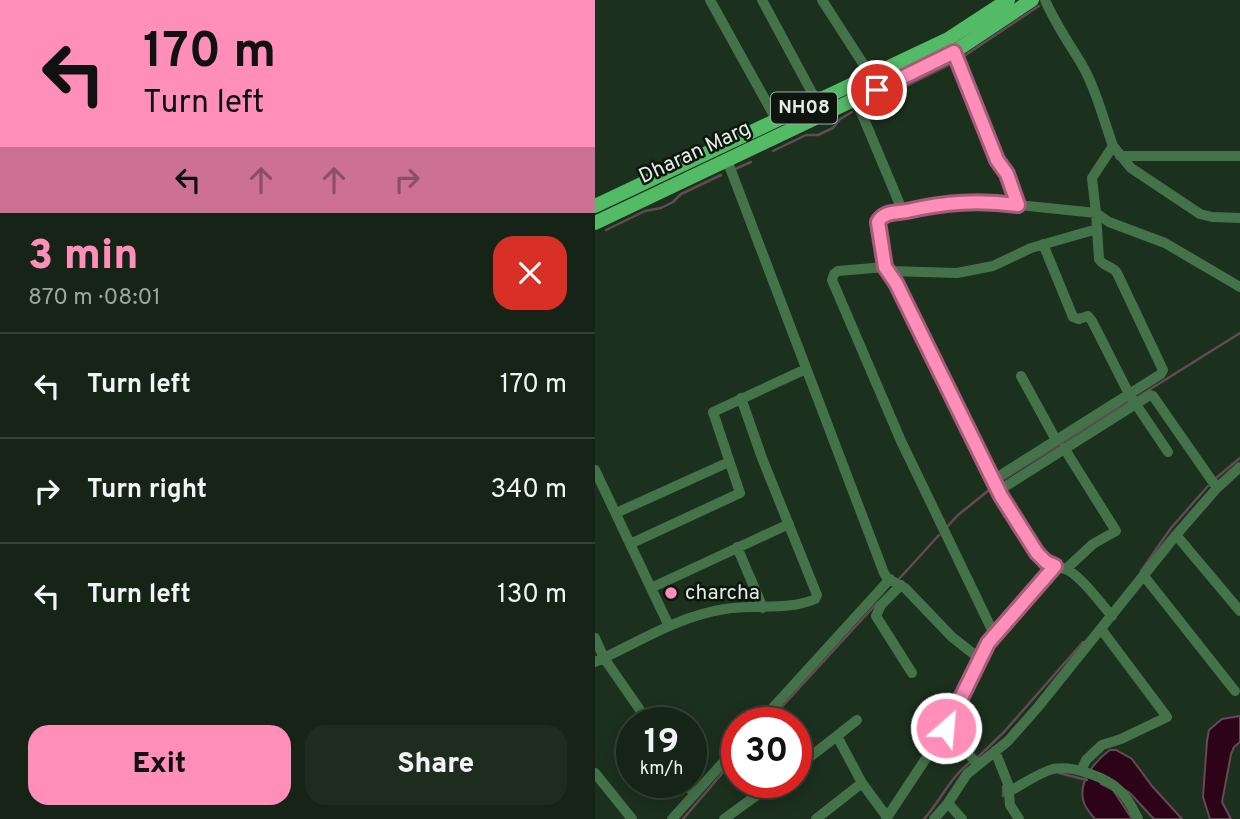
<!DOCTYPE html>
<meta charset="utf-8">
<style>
body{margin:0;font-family:Overpass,sans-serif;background:#1e2c1f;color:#f1f3f6;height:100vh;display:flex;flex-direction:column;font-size:26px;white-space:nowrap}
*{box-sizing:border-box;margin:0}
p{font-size:23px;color:#9da4a1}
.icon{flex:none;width:38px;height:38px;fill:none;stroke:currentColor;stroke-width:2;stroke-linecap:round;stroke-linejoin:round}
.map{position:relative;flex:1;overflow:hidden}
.drawer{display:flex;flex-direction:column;background:#152416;width:595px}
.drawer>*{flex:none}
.banner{background:#ff8eb9;color:#111;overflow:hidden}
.speed{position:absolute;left:21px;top:707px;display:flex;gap:14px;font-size:35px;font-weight:700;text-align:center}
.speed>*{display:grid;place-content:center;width:91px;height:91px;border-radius:50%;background:#152416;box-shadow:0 4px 18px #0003,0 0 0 2px #344135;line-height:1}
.speed small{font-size:18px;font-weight:400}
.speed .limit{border:10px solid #d22;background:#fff;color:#111}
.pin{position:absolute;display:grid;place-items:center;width:60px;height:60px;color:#fff;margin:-30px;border:4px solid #fff;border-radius:50%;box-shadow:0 2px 7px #0007}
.me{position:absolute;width:77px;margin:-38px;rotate:27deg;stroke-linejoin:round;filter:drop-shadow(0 0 5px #0008)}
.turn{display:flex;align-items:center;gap:24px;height:147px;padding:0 28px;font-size:32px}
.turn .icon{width:91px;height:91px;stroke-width:2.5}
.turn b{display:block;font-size:49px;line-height:60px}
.lanes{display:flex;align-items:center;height:66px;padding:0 28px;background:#0003;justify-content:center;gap:35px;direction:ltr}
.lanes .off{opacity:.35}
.round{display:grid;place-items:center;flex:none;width:74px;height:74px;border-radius:21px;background:#1e2c1f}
.summary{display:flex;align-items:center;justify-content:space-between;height:119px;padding:0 28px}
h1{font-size:42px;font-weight:800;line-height:52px;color:#ff8eb9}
.cta{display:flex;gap:14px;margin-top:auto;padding:14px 28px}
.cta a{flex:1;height:80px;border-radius:21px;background:#ff8eb9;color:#111;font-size:28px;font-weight:800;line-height:80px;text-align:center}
.cta a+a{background:#1e2c1f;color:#f1f3f6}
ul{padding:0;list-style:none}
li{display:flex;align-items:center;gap:21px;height:105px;padding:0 28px;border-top:2px solid #344135}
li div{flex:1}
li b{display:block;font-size:26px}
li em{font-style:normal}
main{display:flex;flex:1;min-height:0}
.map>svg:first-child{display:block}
.water{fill:#2d0317;stroke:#634a54;stroke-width:2}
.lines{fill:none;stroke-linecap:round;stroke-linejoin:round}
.stream{stroke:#634a54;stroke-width:2.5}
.minor{stroke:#44734a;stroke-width:10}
.major{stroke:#53ba65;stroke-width:14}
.route-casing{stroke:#a65c78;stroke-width:18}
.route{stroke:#ff8eb9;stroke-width:12}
.poi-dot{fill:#ff8eb9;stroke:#0d150e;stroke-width:2.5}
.labels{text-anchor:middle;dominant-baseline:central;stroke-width:5;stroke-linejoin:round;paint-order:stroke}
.shield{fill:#0d150e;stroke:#a2ada3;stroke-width:2}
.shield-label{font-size:19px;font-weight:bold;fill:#e2eee3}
.street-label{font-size:21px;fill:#e2eee3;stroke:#0d150e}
.poi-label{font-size:21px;fill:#e2eee3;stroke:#0d150e;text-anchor:start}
</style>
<main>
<section class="drawer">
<div class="banner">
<div class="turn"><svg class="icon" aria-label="left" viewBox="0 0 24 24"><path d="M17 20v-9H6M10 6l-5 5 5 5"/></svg><div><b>170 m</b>Turn left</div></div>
<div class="lanes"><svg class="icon" aria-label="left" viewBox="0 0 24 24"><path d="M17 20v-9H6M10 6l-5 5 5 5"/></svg><svg class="icon off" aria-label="ahead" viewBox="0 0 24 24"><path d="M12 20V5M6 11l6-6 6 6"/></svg><svg class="icon off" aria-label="ahead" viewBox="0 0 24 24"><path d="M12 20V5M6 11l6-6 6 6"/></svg><svg class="icon off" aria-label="right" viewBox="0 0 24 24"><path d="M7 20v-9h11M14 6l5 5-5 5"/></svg></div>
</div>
<div class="summary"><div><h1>3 min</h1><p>870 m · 08:01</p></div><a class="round" style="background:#d93025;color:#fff"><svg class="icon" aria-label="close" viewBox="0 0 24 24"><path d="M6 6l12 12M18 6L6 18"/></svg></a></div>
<ul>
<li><svg class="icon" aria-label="left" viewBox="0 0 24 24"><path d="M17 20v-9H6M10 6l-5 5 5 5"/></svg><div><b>Turn left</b></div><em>170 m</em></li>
<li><svg class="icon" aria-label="right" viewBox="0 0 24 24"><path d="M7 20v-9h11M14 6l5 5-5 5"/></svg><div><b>Turn right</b></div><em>340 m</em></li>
<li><svg class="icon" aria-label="left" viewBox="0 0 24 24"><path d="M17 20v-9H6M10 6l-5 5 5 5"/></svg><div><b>Turn left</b></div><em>130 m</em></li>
</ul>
<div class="cta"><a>Exit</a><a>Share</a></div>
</section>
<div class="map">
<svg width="645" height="819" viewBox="0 0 645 819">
<rect width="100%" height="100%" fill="#1c301e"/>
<path class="water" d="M645 716V742L639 747 636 754 627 802 636 819H615L608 797 612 741 614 730 627 719Z
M515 750H521L537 759 557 786 587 819H559L535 793 510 777 504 780 506 784 518 790 537 819H500C495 813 489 807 488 799 484 780 501 760 515 750Z"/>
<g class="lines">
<path class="stream" d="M366 58 444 6
M269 107 358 63
M178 151 211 135H223L238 128 245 119 257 112
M140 169 156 162
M11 230 50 211 66 208 78 202 86 194 126 175
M541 398 645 333
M621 478 645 458
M404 482 535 401
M351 528 363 515 399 486
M546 571 576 528 613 486
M304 579 344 535
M172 723 282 603
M383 757 409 732 488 642
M464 773 492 780
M408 796V786
M88 819 142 756
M329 819C345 801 355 778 374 763"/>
<path class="minor" d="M115 0 182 121
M167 0 222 102
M227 0 276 76
M450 0C460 23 473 42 486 63 501 89 508 118 518 146L497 178 501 213 514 222 570 243 645 287
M359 52 402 160 412 174 423 205
M261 100 308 212
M518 146 536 168 605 214 617 217 645 218
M525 156H645
M132 160 289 573 292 578 310 588 357 637 385 659
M448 244 478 317 484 319 493 316 497 321 534 394 573 452
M290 267 243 271 239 274 237 280 306 441 399 634
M294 271 362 273 398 266 436 248 502 229
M426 376 461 440
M469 448 521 531 498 544 471 569
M0 470 74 626
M398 480 566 374 568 370 522 273C517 265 508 267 504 259L501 213 404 203 365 201 291 214 283 222 290 267 301 283 392 465C401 488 432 549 451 562 459 567 469 567 476 572 492 583 504 602 517 616
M403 491 555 395 558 396 622 488
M21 513 134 462
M581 535 645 611
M35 544 145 493 118 412 211 369
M142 547 168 608
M549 576 640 691
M306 585 286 605 281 616 317 673
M56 588 194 524
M0 638 9 658 54 723
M0 662C42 643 83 616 130 609 158 604 193 611 220 599L222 595 167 458 146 398
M164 723 295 579
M243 738 267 783 292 817
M400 751 413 784 415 805 424 819
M383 765 351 728V719L367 696 393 643 460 566
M201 767C222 752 242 736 262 720
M486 771 491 760 507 745 526 739 572 717 506 629
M0 773 37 819
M91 782 99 795
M413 792C427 785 443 773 458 769 476 765 512 777 525 791 533 798 538 809 543 819
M353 803 367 819
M77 819 142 747
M129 819 180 782
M221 819 267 783
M291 819 351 728
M339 819 353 803 372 774 413 741 443 707 581 535 622 488 645 467"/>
<path class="major" d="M0 206 353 39 413 0
M0 223 359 52 437 0"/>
</g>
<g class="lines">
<defs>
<path id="route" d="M282 90 359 52 402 160 412 174 423 205C383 200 351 202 312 211 301 213 289 211 283 222L290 267 301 283 406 496 442 553 451 562 460 566 393 643 367 696 351 719V728"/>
</defs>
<use href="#route" class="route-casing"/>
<use href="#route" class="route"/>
</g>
<circle class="poi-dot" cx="76" cy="593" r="7"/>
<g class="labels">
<rect class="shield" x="176" y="92.5" width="66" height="31" rx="5"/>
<g class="shield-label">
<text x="209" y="108">NH08</text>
</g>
<g class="street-label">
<text transform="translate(100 153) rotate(-25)">Dharan Marg</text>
</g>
<g class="poi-label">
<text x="90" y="593">charcha</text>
</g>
</g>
</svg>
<div class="speed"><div>19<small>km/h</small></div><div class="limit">30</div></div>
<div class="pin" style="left:282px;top:90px;background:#d93025"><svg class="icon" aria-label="arrive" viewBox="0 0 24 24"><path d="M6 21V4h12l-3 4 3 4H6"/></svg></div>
<svg class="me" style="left:351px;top:728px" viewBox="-20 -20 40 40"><circle r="17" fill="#ff8eb9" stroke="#fff" stroke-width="3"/><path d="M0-11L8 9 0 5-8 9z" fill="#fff"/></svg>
</div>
</main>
